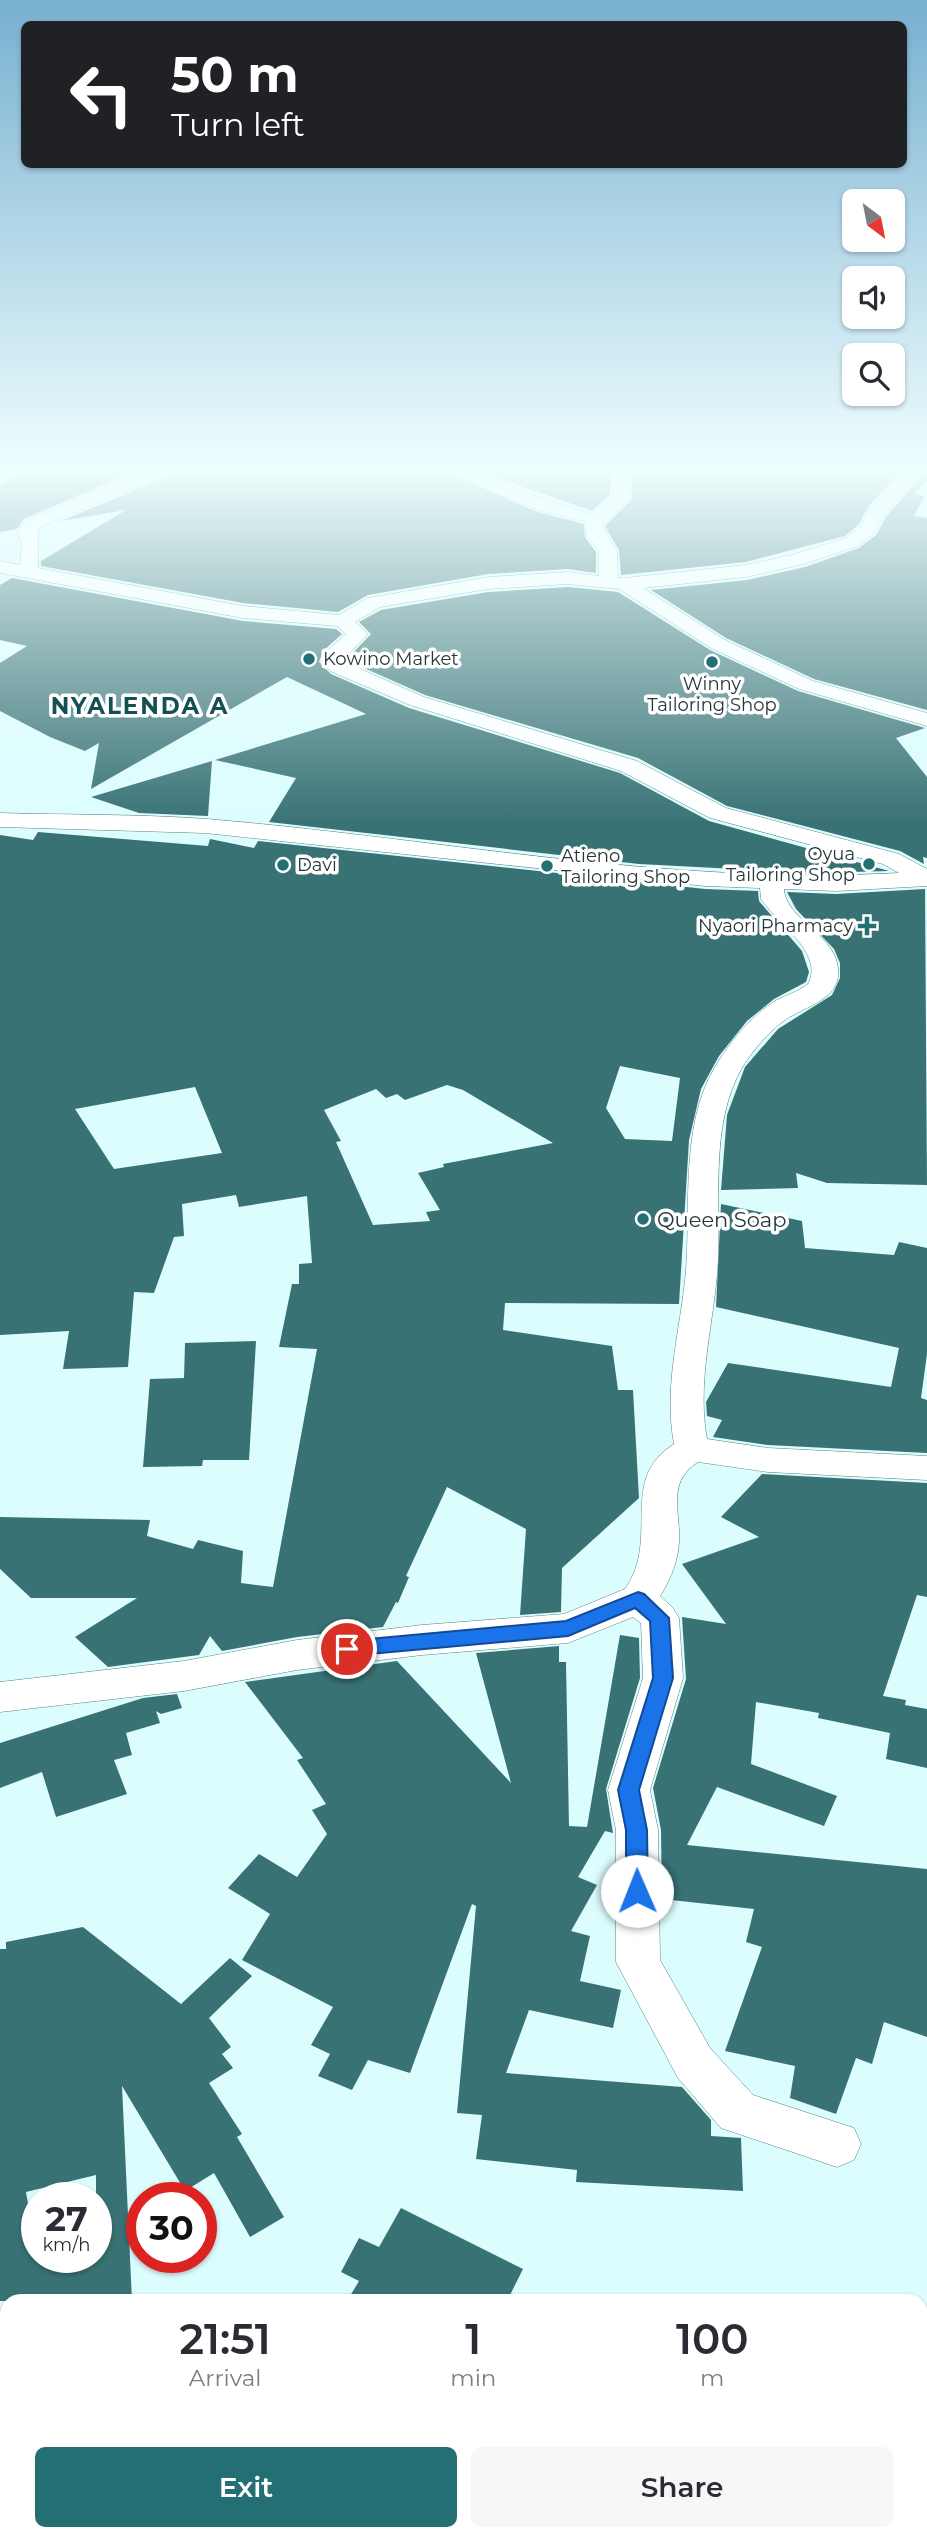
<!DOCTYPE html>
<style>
body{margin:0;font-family:Montserrat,sans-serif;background:#f7f7f7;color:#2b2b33;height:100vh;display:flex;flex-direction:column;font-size:26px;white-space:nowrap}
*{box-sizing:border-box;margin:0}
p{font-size:23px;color:#7c7c81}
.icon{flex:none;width:38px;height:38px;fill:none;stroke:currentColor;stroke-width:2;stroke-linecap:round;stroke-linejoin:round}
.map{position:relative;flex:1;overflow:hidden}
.panel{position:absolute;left:0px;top:2294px;width:928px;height:247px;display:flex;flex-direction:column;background:#fff;border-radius:21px 21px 0 0;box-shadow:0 2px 5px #0004}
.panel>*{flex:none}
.hud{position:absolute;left:21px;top:21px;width:886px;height:147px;border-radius:10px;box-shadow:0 2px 5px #0004;background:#202124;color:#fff;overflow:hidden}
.needle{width:46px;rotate:148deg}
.controls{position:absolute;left:842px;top:189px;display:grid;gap:14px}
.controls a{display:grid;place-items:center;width:63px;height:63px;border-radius:10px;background:#fff;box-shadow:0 2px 5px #0004;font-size:35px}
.speed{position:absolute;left:21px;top:2182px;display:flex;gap:14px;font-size:35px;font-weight:700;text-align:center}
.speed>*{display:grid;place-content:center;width:91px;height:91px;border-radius:50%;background:#fff;box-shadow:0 2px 5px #0004;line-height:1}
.speed small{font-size:18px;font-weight:400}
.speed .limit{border:10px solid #d22;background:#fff;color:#111}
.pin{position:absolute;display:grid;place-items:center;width:60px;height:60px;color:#fff;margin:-30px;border:4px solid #fff;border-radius:50%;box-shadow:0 2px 7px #0007}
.me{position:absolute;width:77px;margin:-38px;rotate:359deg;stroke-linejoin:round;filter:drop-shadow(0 0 5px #0008)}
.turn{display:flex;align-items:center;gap:24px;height:147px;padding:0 35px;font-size:32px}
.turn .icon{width:91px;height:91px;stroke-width:2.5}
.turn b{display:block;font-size:49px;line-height:60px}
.eta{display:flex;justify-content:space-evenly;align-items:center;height:119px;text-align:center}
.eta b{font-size:42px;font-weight:600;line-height:49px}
.primary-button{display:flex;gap:14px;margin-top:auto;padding:14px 35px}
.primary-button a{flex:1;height:80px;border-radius:10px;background:#246f73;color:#fff;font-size:28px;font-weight:600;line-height:80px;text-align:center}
.primary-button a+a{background:#f7f7f7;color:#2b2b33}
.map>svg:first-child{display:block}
.building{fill:#397275;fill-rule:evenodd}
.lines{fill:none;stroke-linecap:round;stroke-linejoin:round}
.minor-casing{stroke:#5b8183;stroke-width:1}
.minor{fill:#fff;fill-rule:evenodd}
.route{fill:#1a73e8;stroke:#114b97;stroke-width:2}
.poi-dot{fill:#246f73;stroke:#fff;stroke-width:2.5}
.labels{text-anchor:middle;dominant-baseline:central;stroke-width:7;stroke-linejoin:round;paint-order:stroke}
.far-poi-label{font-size:18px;fill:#273738;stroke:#fff;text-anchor:start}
.poi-label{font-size:21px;fill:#273738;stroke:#fff;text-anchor:start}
.far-district-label{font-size:23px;font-weight:bold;letter-spacing:2px;fill:#135053;stroke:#fff}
</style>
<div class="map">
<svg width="927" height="2540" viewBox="0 0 927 2540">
<rect width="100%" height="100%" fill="#dcfdfe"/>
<path class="building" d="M28 467 72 470 153 467 112 481 24 519 17 529 0 532V486Z
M191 467 198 471 218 467H433L538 512 584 524 585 537 596 552V573L568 569 488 574 368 595 338 612 243 603 41 566V561L126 510 61 521Z
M467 467H611L610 495 592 511Z
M633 467H904L868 507 859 524 845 536 746 562 621 575 619 550 605 526 632 499Z
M927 469V481L914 493 924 497 914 516 927 518V710L814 679 726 638 651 590 747 580 805 567 859 548 876 535 886 517Z
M12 578 243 621 336 629 342 634 323 651 319 662 331 674 409 708 620 773 709 821 889 871 812 873 639 864 269 822 296 778 215 760 366 714 287 677 91 789 99 743 85 751 50 737 0 711V663L27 646 0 640V585Z
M568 587 618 592 710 650 798 691 925 728 896 738 927 777V858L923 857 924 864 900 851 727 806 638 758 425 695 346 660 371 634 359 622 381 610 488 592Z
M212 761 208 816 139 813 91 797Z
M38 832 208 846 210 839 254 848 258 841 705 889 758 891 759 901 802 951 809 972 806 982 774 999 747 1021 719 1056 701 1089 689 1140 679 1304 505 1303 503 1330 612 1346 618 1390H633L639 1498 562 1568 561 1612 520 1615 526 1529 447 1487 406 1576 409 1577 398 1603 396 1602 383 1627 297 1637 222 1651 210 1636 199 1655 108 1667 75 1637 137 1598H31L0 1569V1517L150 1520 147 1536 193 1549 198 1540 243 1551 241 1583 273 1587 317 1349 279 1347 292 1284H299V1264L312 1263 307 1196 239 1207 236 1195 182 1204 184 1236 174 1237 154 1293 134 1292 128 1367 63 1369 69 1331 0 1335V835L33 840ZM620 1066 680 1078 672 1141 625 1139 606 1108ZM447 1085 463 1090 553 1143 443 1164 444 1167 418 1173 440 1210 426 1212 430 1221 373 1225 336 1142 341 1141 324 1110 376 1089 386 1098 397 1094 405 1100ZM195 1087 222 1153 114 1169 75 1109Z
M925 889 927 1185 827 1183 796 1173 798 1188 721 1190 727 1115 745 1067 778 1029 832 995 840 978V963L834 949 796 909 787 892 836 894Z
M721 1204 802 1221 805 1248 894 1255 899 1242 927 1248V1354L921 1398 927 1400V1453L768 1445 713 1437 722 1420 707 1416 706 1402 728 1363 891 1387 899 1348 716 1307Z
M256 1341 249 1460H203L202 1466 143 1467 150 1379 184 1378 185 1343Z
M762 1474 927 1483V1597L917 1595 883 1696 906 1700 905 1705 927 1709V1768L886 1759 890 1733 818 1718 819 1713 756 1702 751 1764 837 1796 824 1826 717 1787 687 1845 927 1869V2037L884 2022 872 2064 856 2058 836 2114 790 2098 795 2066 725 2051 762 1947 746 1942 754 1909 662 1899 661 1830 653 1788 686 1679 682 1617 726 1624 682 1564 759 1537 721 1517Z
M620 1635 639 1638 640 1678 606 1789 613 1833 605 1831 578 1877 597 1885 571 1931 590 1936 580 1981 621 1990 613 2028 529 2010 506 2073 682 2087 711 2120V2136L741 2138 743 2191 576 2182 577 2170 476 2159 482 2115 457 2113 476 1906 472 1904 410 2073 368 2060 352 2090 318 2076 330 2054 311 2045 333 2007 242 1960 270 1914 228 1888 259 1854 297 1877 327 1834 312 1810 326 1804 297 1760 303 1758 245 1682 397 1661 511 1783 476 1653 559 1646V1662H566L569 1826 587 1827Z
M177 1694 182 1708 161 1714 156 1711 160 1723 126 1733 132 1755 114 1760 127 1794 56 1817 42 1772 0 1788V1743L143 1698Z
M83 1927 181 2004 230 1958 252 1976 209 2018 231 2047 222 2054 233 2068 209 2083 242 2134 237 2137 284 2217 250 2237 214 2173 185 2191 122 2086 132 2301H0V1949H6V1942ZM96 2175V2258H37L26 2192Z
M401 2208 523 2269 507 2301H347L359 2281 341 2272 359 2238 379 2247Z"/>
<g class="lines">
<defs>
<path id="minor" d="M5 467H25L0 483V471Z
M163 467H189L125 491 38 528V568L243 606 339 615 368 598 488 577 568 572 599 576V551L587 535 586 522 539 510 435 467H459L551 502 593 514 613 496 614 467H630V497L602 526 617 551 618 578H624L746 565 792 555 846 538 861 526 870 509 908 467H925L884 515 874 533 858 546 804 564 746 577 643 588 725 640 813 681 927 713V726L799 689 711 648 619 589 568 584 488 589 380 607 355 622 368 634 342 661 424 697 637 761 726 808 899 854 927 869V886L836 891 784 889C786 922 843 936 838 977 834 1002 800 1008 782 1022 767 1034 754 1049 743 1066 707 1127 723 1207 717 1275 712 1330 697 1384 707 1439L768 1448 927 1456V1480L768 1472 698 1462C663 1484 684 1517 678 1551 676 1566 668 1584 660 1596L673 1608 679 1618 683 1678 650 1790 658 1830 660 1960 710 2048 753 2095 854 2128 861 2144 854 2160 837 2167 721 2128 678 2078 616 1962V1830L608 1790 643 1678 641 1623 633 1617 568 1643 422 1655 297 1670 184 1691 0 1712V1682L184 1661 297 1640 422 1625 564 1614 625 1589C661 1538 617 1480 674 1444 663 1384 681 1330 686 1270 691 1205 680 1126 715 1067 730 1042 750 1017 775 1001 786 995 798 992 808 984 825 953 776 922 761 899L760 888 705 886 205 833 0 827V813C69 815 138 814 207 819 437 838 668 886 899 873L883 864 710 818 621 771 410 705 332 672 321 663 325 653 346 634 337 626 243 618 0 573V561L20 565 22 545 18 532 25 521 113 483Z"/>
</defs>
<use href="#minor" class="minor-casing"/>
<use href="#minor" class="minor"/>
</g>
<linearGradient id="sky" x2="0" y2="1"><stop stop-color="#77b0d0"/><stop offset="0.57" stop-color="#effeff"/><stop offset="1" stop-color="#effeff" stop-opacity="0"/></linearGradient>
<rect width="927" height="823" fill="url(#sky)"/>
<path class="route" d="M638 1592 644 1594 669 1618 673 1678 639 1790 647 1830 648 1891 644 1898 637 1900 629 1898 626 1891V1830L618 1790 653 1678 650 1621 635 1608 568 1636 347 1656 340 1654 337 1649 340 1643 347 1641 566 1621Z"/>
<g class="poi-dot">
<circle cx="309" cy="659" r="7"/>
<circle cx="712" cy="662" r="7"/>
<circle cx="869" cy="864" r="7"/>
<circle cx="283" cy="865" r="7"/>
<circle cx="547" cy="866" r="7"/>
<path d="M863.5 915.5h7v7h7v7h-7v7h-7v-7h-7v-7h7z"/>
<circle cx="643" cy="1219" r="7"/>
</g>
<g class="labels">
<g class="far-poi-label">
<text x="323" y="659">Kowino Market</text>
<text x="712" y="684" text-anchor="middle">Winny<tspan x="712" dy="21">Tailoring Shop</tspan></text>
<text x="855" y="854" text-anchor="end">Oyua<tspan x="855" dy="21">Tailoring Shop</tspan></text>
<text x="561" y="856">Atieno<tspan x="561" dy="21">Tailoring Shop</tspan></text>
<text x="297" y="865">Davi</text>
<text x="853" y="926" text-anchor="end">Nyaori Pharmacy</text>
</g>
<g class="poi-label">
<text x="657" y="1219">Queen Soap</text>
</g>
<g class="far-district-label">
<text x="140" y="706">NYALENDA A</text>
</g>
</g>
</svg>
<div class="controls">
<a><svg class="needle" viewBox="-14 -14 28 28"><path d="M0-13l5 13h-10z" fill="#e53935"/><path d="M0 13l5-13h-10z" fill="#7c7c81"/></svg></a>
<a><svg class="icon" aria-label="sound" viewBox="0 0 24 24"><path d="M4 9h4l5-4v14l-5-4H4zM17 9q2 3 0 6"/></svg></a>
<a><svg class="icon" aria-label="search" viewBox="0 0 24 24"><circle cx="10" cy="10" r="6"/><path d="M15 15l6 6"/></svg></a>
</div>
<div class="speed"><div>27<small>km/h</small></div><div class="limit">30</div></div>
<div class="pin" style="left:347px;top:1649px;background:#d93025"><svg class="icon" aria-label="arrive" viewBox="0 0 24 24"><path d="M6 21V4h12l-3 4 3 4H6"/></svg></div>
<svg class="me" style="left:637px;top:1891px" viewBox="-20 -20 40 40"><circle r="19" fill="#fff"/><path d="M0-13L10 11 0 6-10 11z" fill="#1a73e8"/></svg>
<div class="hud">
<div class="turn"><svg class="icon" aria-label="left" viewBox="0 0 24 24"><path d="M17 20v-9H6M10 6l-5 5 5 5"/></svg><div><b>50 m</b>Turn left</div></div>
</div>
<section class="panel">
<div class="eta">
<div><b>21:51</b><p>Arrival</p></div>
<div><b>1</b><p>min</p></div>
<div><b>100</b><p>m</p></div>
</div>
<div class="primary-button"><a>Exit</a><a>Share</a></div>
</section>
</div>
